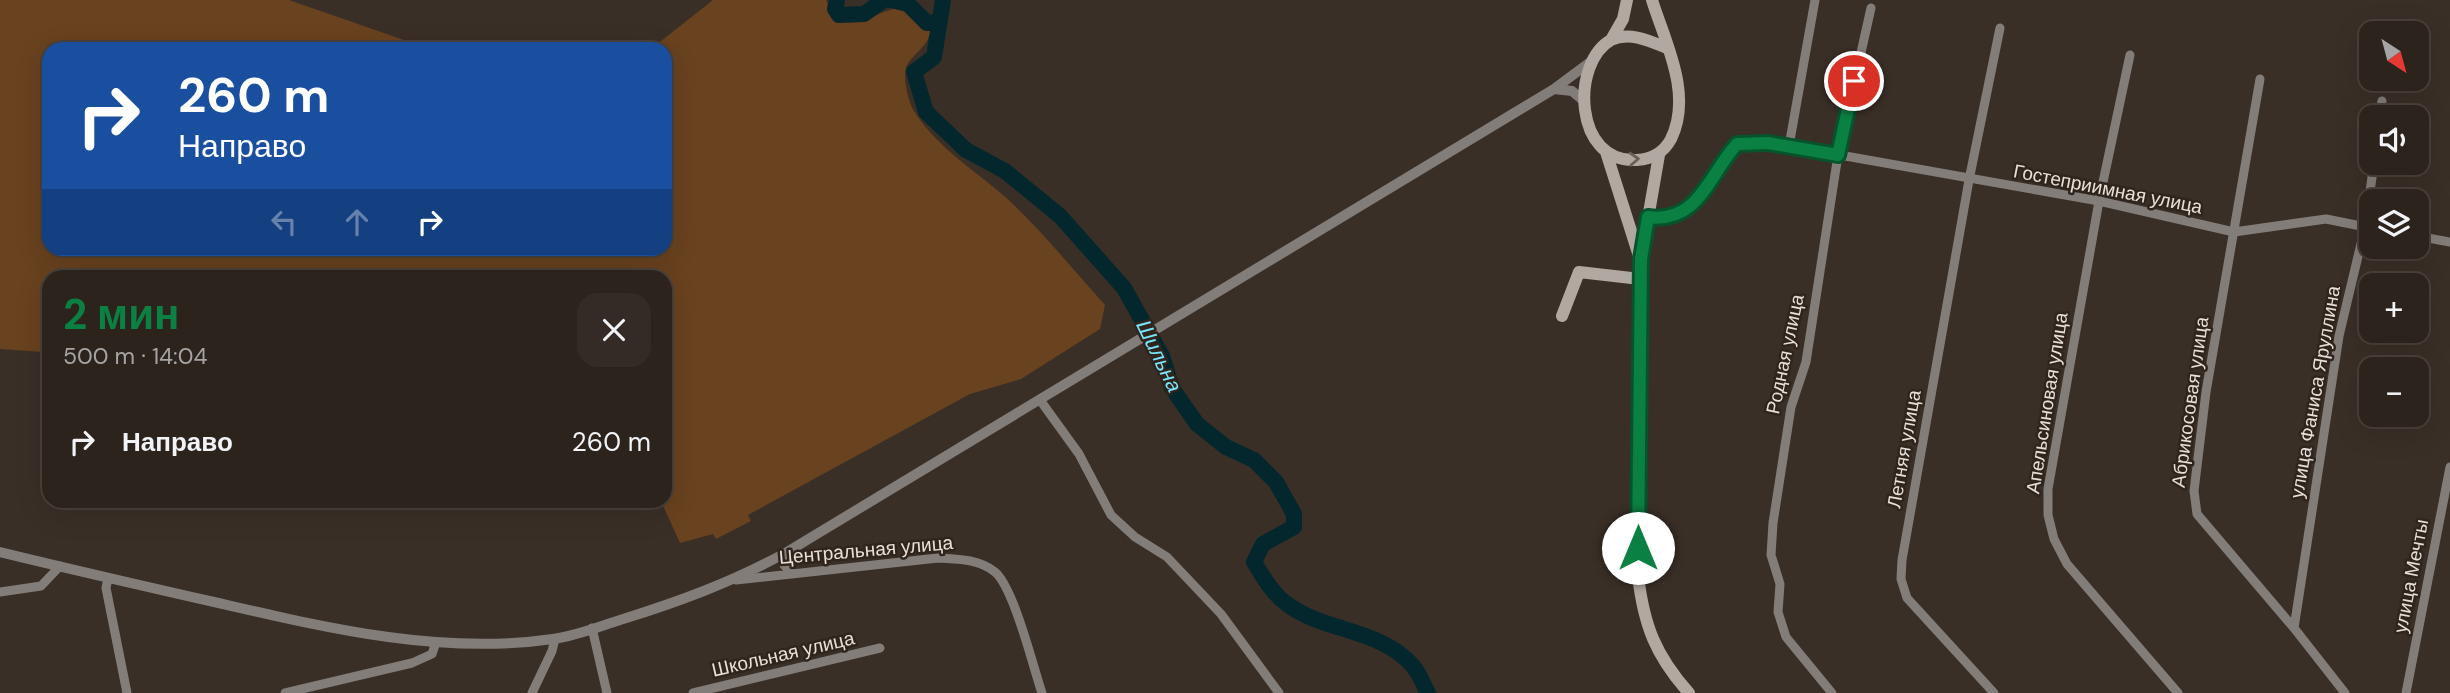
<!DOCTYPE html>
<html lang="ru">
<meta charset="utf-8">
<style>
body{margin:0;font-family:"DM Sans",sans-serif;background:#342b26;color:#f1f3f6;height:100vh;display:flex;flex-direction:column;font-size:26px;white-space:nowrap}
*{box-sizing:border-box;margin:0}
p{font-size:23px;color:#a6a4a4}
.icon{flex:none;width:38px;height:38px;fill:none;stroke:currentColor;stroke-width:2;stroke-linecap:round;stroke-linejoin:round}
.map{position:relative;flex:1;overflow:hidden}
.panel{position:absolute;left:42px;top:270px;width:630px;height:238px;display:flex;flex-direction:column;background:#2c231d;border-radius:21px;box-shadow:0 7px 28px #0002,0 0 0 2px #48403b}
.panel>*{flex:none}
.top-card{position:absolute;left:42px;top:42px;width:630px;height:214px;border-radius:21px;box-shadow:0 7px 28px #0002,0 0 0 2px #48403b;background:#1a4fa0;color:#fff;overflow:hidden}
.needle{width:46px;rotate:144deg}
.fabs{position:absolute;left:2359px;top:21px;display:grid;gap:14px}
.fabs a{display:grid;place-items:center;width:70px;height:70px;border-radius:14px;background:#2c231d;box-shadow:0 7px 28px #0002,0 0 0 2px #48403b;font-size:35px}
.pin{position:absolute;display:grid;place-items:center;width:60px;height:60px;color:#fff;margin:-30px;border:4px solid #fff;border-radius:50%;box-shadow:0 2px 7px #0007}
.me{position:absolute;width:77px;margin:-38px;rotate:0deg;stroke-linejoin:round;filter:drop-shadow(0 0 5px #0008)}
.turn{display:flex;align-items:center;gap:24px;height:147px;padding:0 21px;font-size:32px}
.turn .icon{width:91px;height:91px;stroke-width:2.5}
.turn b{display:block;font-size:49px;line-height:60px}
.lanes{display:flex;align-items:center;height:66px;padding:0 21px;background:#0003;justify-content:center;gap:35px;direction:ltr}
.lanes .off{opacity:.35}
.round{display:grid;place-items:center;flex:none;width:74px;height:74px;border-radius:21px;background:#342b26}
.overview{display:flex;align-items:center;justify-content:space-between;height:119px;padding:0 21px}
h1{font-size:42px;font-weight:700;line-height:52px;color:#0b8043}
ul{padding:0;list-style:none}
li{display:flex;align-items:center;gap:21px;height:105px;padding:0 21px}
li div{flex:1}
li b{display:block;font-size:26px}
li em{font-style:normal}
.map>svg:first-child{display:block}
.green{fill:#69421f}
.lines{fill:none;stroke-linecap:round;stroke-linejoin:round}
.river{stroke:#04272e;stroke-width:16}
.minor{stroke:#837d79;stroke-width:9}
.tertiary{stroke:#837d79;stroke-width:10}
.secondary{stroke:#b1a8a1;stroke-width:12}
.oneway{stroke:#6a6058}
.route-casing{stroke:#07532c;stroke-width:18}
.route{stroke:#0b8043;stroke-width:12}
.labels{text-anchor:middle;dominant-baseline:central;stroke-width:5;stroke-linejoin:round;paint-order:stroke}
.street-label{font-size:19px;fill:#e7e0da;stroke:#30251d}
.water-label{font-size:21px;font-style:italic;fill:#7ae6fe;stroke:#30251d}
</style>
<div class="map">
<svg width="2450" height="693" viewBox="0 0 2450 693">
<rect width="100%" height="100%" fill="#3a2f27"/>
<path class="green" d="M0 0H289L424 47 441 49H49V248H665V49H651L713 0H826L836 18C844 18 855 20 863 19 881 15 901 0 921 12 945 36 916 50 907 65 902 76 908 101 914 111 939 151 982 174 1015 206 1047 237 1075 272 1105 305L1100 329 1021 379 970 394 748 515 751 521 716 539 713 534 680 543 661 501 665 500V276H49V356L43 352 0 349Z"/>
<g class="lines">
<path class="river" d="M837 0 835 9 839 15 864 14 884 0
M891 0 908 4 927 23 938 22
M943 0 934 57 914 72 926 112 966 150 1005 171 1060 216 1124 288 1162 356 1172 388 1197 424 1226 447 1254 460 1276 482 1294 514V527L1263 544 1254 562C1263 577 1273 594 1287 604 1324 632 1381 629 1412 665 1419 672 1423 684 1428 693"/>
<path class="minor" d="M2130 55 2099 201 2048 489V515L2054 539 2067 564 2178 693
M2260 79 2206 392 2194 491 2197 514 2294 628 2345 693
M2379 117 2382 101
M1789 146 1815 0
M1648 217C1715 225 1706 155 1740 144 1754 138 1774 144 1789 146L2099 201 2234 232 2326 219 2371 228
M2417 236 2450 242
M1040 400 1079 454 1111 515 1135 537 1167 557 1221 614 1279 693
M787 552 784 565 793 574
M108 578 106 588 127 693
M736 580 938 558C957 559 979 559 995 572 1014 588 1033 667 1042 693
M0 592 41 586 60 566
M592 628 607 693
M2294 628 2339 336 2365 227 2374 163
M285 693 412 663 432 654 436 642
M532 693 552 651 555 639
M693 693 880 648
M1832 693 1786 637 1778 612 1780 584 1771 555 1773 523 1791 407 1806 362 1838 155 1871 8
M1994 693 1907 598 1901 579 1902 560 1969 180 2000 28
M2406 693 2450 467"/>
<path class="tertiary" d="M1554 89 1572 91 1585 102
M0 552C74 570 148 587 223 604 331 629 442 655 553 639 576 636 598 627 620 620 678 602 733 582 787 552L1554 89 1593 60"/>
<path class="secondary" d="M1652 0C1665 42 1693 94 1671 139 1664 152 1653 159 1637 160 1573 164 1571 62 1611 40 1629 31 1650 41 1667 48
M1611 40 1623 19 1627 0
M1606 152 1639 256
M1659 155 1641 259 1638 576C1644 625 1655 655 1689 693
M1562 316 1579 272 1640 279"/>
</g>
<defs><path id="oneway-chevron" d="M-2-3.5L2.5 0L-2 3.5" fill="none" stroke-width="1.6" stroke-linecap="round" stroke-linejoin="round" transform="scale(1.75)"/></defs>
<use class="oneway" href="#oneway-chevron" transform="translate(1634 159) rotate(-3)"/>
<g class="lines">
<defs>
<path id="route" d="M1638 548 1641 259 1648 217C1699 224 1709 174 1737 144L1768 143 1838 155 1854 81"/>
</defs>
<use href="#route" class="route-casing"/>
<use href="#route" class="route"/>
</g>
<g class="labels">
<g class="street-label">
<text transform="translate(2108 189) rotate(11)">Гостеприимная улица</text>
<text transform="translate(1785 354) rotate(-78)">Родная улица</text>
<text transform="translate(2315 392) rotate(-80)">улица Фаниса Яруллина</text>
<text transform="translate(2190 402) rotate(-82)">Абрикосовая улица</text>
<text transform="translate(2047 403) rotate(-81)">Апельсиновая улица</text>
<text transform="translate(1904 449) rotate(-80)">Летняя улица</text>
<text transform="translate(866 550) rotate(-5)">Центральная улица</text>
<text transform="translate(2411 576) rotate(-79)">улица Мечты</text>
<text transform="translate(783 654) rotate(-13)">Школьная улица</text>
</g>
<g class="water-label">
<text transform="translate(1159 356) rotate(64)">Шильна</text>
</g>
</g>
</svg>
<div class="fabs">
<a><svg class="needle" viewBox="-14 -14 28 28"><path d="M0-13l5 13h-10z" fill="#e53935"/><path d="M0 13l5-13h-10z" fill="#a6a4a4"/></svg></a>
<a><svg class="icon" aria-label="sound" viewBox="0 0 24 24"><path d="M4 9h4l5-4v14l-5-4H4zM17 9q2 3 0 6"/></svg></a>
<a><svg class="icon" aria-label="layers" viewBox="0 0 24 24"><path d="M12 4l9 5-9 5-9-5zM3 14l9 5 9-5"/></svg></a>
<a>+</a>
<a>−</a>
</div>
<div class="pin" style="left:1854px;top:81px;background:#d93025"><svg class="icon" aria-label="arrive" viewBox="0 0 24 24"><path d="M6 21V4h12l-3 4 3 4H6"/></svg></div>
<svg class="me" style="left:1638px;top:548px" viewBox="-20 -20 40 40"><circle r="19" fill="#fff"/><path d="M0-13L10 11 0 6-10 11z" fill="#0b8043"/></svg>
<div class="top-card">
<div class="turn"><svg class="icon" aria-label="right" viewBox="0 0 24 24"><path d="M7 20v-9h11M14 6l5 5-5 5"/></svg><div><b>260 m</b>Направо</div></div>
<div class="lanes"><svg class="icon off" aria-label="left" viewBox="0 0 24 24"><path d="M17 20v-9H6M10 6l-5 5 5 5"/></svg><svg class="icon off" aria-label="ahead" viewBox="0 0 24 24"><path d="M12 20V5M6 11l6-6 6 6"/></svg><svg class="icon" aria-label="right" viewBox="0 0 24 24"><path d="M7 20v-9h11M14 6l5 5-5 5"/></svg></div>
</div>
<section class="panel">
<div class="overview"><div><h1>2 мин</h1><p>500 m · 14:04</p></div><a class="round"><svg class="icon" aria-label="close" viewBox="0 0 24 24"><path d="M6 6l12 12M18 6L6 18"/></svg></a></div>
<ul>
<li><svg class="icon" aria-label="right" viewBox="0 0 24 24"><path d="M7 20v-9h11M14 6l5 5-5 5"/></svg><div><b>Направо</b></div><em>260 m</em></li>
</ul>
</section>
</div>
